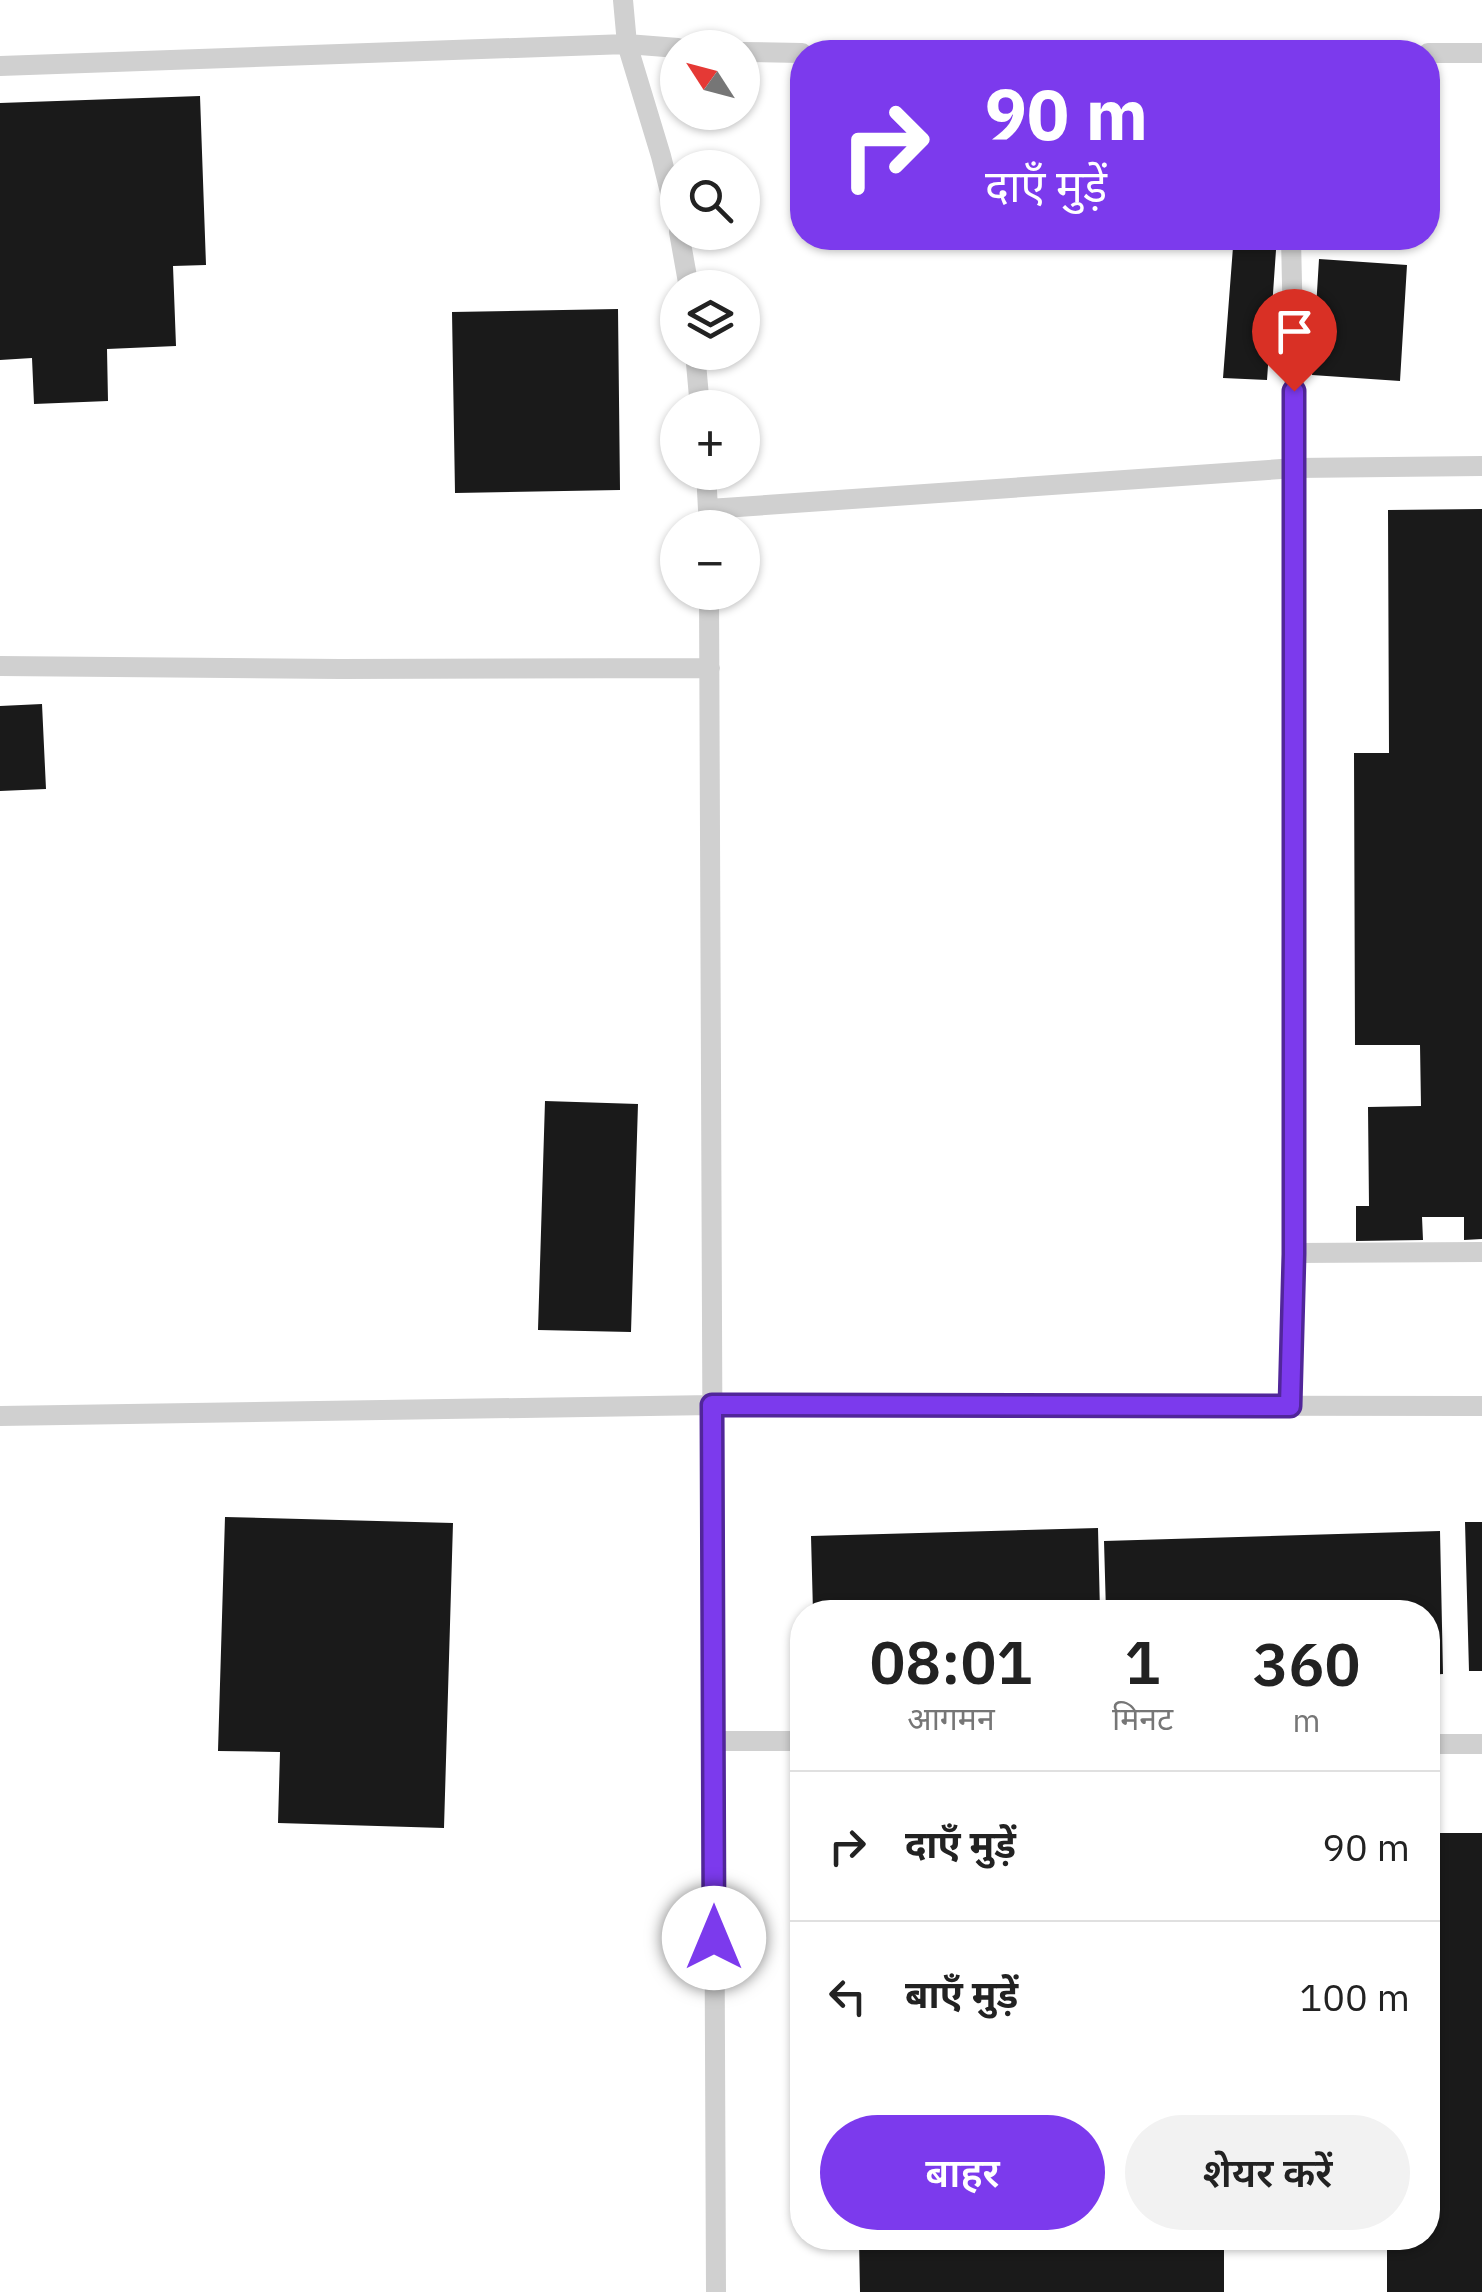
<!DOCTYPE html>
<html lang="hi">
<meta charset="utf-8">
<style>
body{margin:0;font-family:"IBM Plex Sans","Noto Sans Devanagari",sans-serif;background:#f2f2f2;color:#222;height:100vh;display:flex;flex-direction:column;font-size:38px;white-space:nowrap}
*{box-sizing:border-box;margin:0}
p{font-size:32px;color:#767676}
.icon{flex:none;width:55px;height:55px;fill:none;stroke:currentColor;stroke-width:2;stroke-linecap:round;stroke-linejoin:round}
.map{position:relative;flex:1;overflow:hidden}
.details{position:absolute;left:790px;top:1600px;width:650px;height:650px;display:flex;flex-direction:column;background:#fff;border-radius:40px;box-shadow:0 2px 8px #0004}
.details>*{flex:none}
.top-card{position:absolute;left:790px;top:40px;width:650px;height:210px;border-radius:40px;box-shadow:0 2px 8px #0004;background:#7c3aed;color:#fff;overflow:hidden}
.needle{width:65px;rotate:306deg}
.tools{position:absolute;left:660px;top:30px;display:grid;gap:20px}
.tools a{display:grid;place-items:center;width:100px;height:100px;border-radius:50%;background:#fff;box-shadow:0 2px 8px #0004;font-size:50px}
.pin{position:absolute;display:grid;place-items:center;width:85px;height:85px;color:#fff;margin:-102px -42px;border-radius:50% 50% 50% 0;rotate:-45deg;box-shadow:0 0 10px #0007}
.pin .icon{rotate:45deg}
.me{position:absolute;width:110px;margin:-55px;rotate:0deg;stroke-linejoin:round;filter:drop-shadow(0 0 8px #0008)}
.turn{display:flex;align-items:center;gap:35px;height:210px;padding:0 30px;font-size:45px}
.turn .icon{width:130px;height:130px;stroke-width:2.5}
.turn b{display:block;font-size:70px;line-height:85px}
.eta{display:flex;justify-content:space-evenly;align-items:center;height:170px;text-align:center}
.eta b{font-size:60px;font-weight:600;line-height:70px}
.button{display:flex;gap:20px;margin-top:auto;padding:20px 30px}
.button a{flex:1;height:115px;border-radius:60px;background:#7c3aed;color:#fff;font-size:40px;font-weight:600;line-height:115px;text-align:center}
.button a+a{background:#f2f2f2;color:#222}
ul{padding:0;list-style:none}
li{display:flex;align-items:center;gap:30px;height:150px;padding:0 30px;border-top:2px solid #e0e0e0}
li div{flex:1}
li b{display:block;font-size:38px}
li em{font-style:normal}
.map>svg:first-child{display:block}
.building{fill:#1a1a1a}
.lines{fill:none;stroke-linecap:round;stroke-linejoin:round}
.service{stroke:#d0d0d0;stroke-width:20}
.route-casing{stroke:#51269a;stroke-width:25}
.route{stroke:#7c3aed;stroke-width:18}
</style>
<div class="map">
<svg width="1482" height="2292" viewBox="0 0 1482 2292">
<rect width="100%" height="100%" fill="#fff"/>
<path class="building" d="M200 96 206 265 173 266 176 346 107 349 108 401 34 404 32 358 0 360V103Z
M1233 247 1276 250 1267 380 1223 378Z
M1319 259 1407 265 1400 381 1312 375Z
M618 309 620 490 455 493 452 312Z
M1482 509V1239L1464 1240V1217H1422L1423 1240 1356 1241V1206H1369L1368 1107 1421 1106 1420 1045H1355L1354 753H1389L1388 510Z
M42 704 46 789 0 791V706Z
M545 1101 638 1104 631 1332 538 1330Z
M225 1517 453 1523 444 1828 278 1823 280 1752 218 1751Z
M1465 1522H1482V1671H1469Z
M1098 1528 1100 1612H813L811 1536Z
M1440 1531 1443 1674 1428 1675V1612H1106L1104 1541Z
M1428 1833H1482V2292H1387V2238H1428Z
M859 2238H1224V2292H860Z"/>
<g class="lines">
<path class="service" d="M623 0 627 44 661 156 678 224
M742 52 802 53
M1428 53H1482
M0 66 627 44 678 48
M679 232 689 288
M1291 238 1296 468 1294 1253 1291 1406
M695 352 700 408
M706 472 709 528
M709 509 1296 468 1482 466
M709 592 716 2292
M0 666 340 669 710 668
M1294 1253 1482 1252
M0 1416 712 1405 1482 1406
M713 1741H802
M1428 1744H1482"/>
</g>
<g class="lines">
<defs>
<path id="route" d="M714 1938 712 1405 1290 1406 1294 1254V391"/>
</defs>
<use href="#route" class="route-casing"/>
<use href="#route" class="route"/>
</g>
</svg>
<div class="tools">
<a><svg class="needle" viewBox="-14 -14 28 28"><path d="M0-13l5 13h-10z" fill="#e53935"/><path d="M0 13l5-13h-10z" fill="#767676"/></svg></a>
<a><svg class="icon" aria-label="search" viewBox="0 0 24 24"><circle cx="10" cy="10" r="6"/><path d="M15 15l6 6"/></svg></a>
<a><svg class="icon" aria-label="layers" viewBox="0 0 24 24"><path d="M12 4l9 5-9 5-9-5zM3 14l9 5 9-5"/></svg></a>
<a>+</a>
<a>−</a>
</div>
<div class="pin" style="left:1294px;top:391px;background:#d93025"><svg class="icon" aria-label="arrive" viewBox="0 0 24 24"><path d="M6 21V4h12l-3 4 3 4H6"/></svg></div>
<svg class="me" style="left:714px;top:1938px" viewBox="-20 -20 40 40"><circle r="19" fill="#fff"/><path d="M0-13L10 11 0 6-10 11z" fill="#7c3aed"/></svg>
<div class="top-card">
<div class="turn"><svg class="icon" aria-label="right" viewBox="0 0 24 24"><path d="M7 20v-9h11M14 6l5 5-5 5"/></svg><div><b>90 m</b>दाएँ मुड़ें</div></div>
</div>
<section class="details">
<div class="eta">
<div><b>08:01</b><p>आगमन</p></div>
<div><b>1</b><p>मिनट</p></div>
<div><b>360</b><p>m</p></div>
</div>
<ul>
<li><svg class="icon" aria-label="right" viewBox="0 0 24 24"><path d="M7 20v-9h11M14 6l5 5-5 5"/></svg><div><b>दाएँ मुड़ें</b></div><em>90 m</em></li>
<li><svg class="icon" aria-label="left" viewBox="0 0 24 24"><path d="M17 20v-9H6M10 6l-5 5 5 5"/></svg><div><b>बाएँ मुड़ें</b></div><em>100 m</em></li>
</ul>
<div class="button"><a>बाहर</a><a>शेयर करें</a></div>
</section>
</div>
